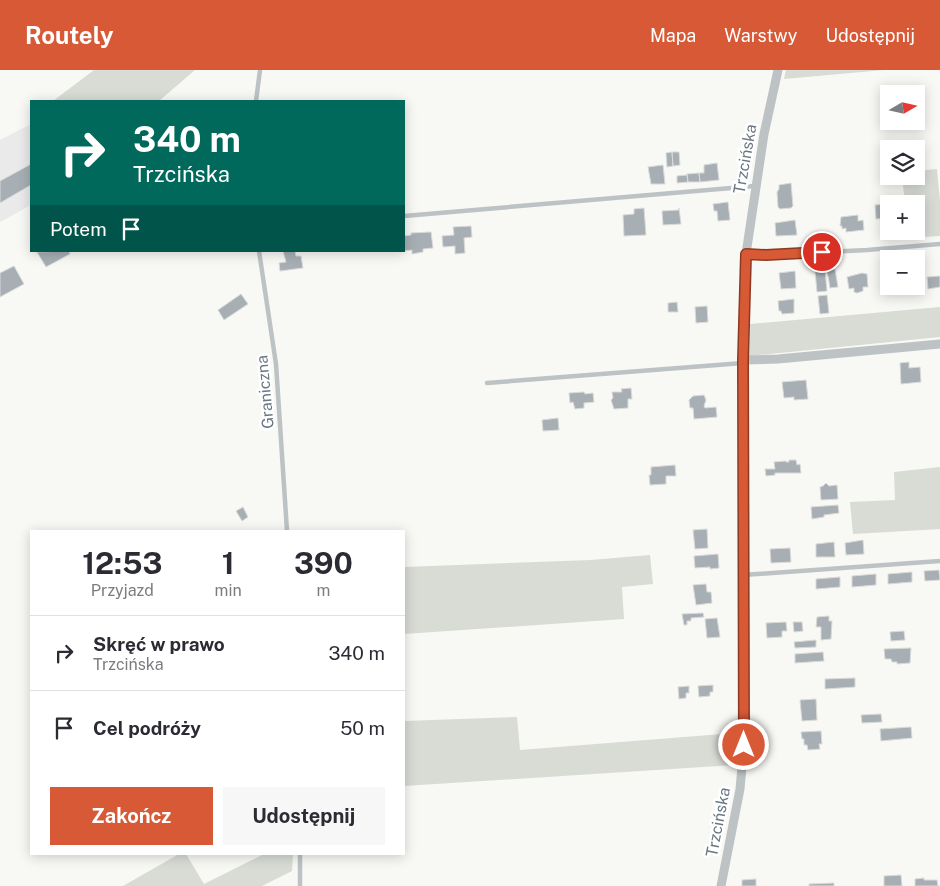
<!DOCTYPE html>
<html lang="pl">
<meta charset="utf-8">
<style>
body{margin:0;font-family:"Public Sans",sans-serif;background:#f7f7f7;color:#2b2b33;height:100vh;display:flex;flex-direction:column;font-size:19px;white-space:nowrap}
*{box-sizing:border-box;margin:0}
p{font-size:16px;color:#7c7c81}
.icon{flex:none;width:28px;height:28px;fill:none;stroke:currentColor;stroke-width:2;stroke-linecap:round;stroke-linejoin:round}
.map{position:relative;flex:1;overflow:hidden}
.drawer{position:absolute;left:30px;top:460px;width:375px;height:325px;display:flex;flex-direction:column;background:#fff;border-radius:0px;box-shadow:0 2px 12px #0003}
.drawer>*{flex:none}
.hud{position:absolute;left:30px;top:30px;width:375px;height:152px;border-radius:0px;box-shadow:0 2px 12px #0003;background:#00695c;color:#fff;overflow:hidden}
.needle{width:32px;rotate:81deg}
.controls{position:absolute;left:880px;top:15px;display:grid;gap:10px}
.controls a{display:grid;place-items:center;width:45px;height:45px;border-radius:0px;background:#fff;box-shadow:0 2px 12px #0003;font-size:25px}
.pin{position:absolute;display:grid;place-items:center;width:42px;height:42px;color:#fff;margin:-21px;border:2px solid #fff;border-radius:50%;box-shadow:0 1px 5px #0007}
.me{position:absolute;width:55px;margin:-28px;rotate:0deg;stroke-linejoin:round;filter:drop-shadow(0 0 4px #0008)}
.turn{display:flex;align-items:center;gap:18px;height:105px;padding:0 20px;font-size:22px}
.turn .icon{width:65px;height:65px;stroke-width:2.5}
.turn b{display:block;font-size:35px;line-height:42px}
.then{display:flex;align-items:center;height:48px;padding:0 20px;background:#0003;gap:10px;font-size:19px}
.eta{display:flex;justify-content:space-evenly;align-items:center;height:85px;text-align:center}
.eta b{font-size:30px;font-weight:700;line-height:35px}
.cta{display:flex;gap:10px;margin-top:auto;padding:10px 20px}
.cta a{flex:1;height:58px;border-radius:0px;background:#d85935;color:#fff;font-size:20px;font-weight:700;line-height:58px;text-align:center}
.cta a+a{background:#f7f7f7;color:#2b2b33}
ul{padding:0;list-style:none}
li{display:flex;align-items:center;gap:15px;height:75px;padding:0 20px;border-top:1px solid #e1e1e2}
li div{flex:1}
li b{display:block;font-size:19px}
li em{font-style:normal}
header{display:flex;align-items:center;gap:30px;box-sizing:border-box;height:70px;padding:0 25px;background:#d85935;color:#fff}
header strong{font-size:24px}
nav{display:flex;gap:28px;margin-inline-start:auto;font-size:18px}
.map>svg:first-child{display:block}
.built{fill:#e9eae9}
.green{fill:#d8dcd5}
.building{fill:#a7afb4;stroke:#dadad8}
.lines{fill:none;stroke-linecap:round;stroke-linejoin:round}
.service{stroke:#bdc2c5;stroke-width:4.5}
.minor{stroke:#bdc2c5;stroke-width:9}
.route-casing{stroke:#8c3a22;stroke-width:12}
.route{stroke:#d85935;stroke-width:9}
.labels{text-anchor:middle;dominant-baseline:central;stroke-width:5;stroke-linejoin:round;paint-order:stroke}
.street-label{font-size:16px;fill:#697884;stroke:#fff}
</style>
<header>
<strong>Routely</strong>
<nav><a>Mapa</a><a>Warstwy</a><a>Udostępnij</a></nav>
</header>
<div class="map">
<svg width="940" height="816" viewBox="0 0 940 816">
<rect width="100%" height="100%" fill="#f8f8f5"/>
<path class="built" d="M31 54V135L0 152V70Z"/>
<path class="green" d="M94 0H195L159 31H53Z
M786 0H884L784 9Z
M937 99 940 131V166L909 168 908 161H916V134H905L902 106H916V101Z
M940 237V267L749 286 750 254Z
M940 397V459L853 464 850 432 895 430 894 402Z
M650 485 653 514 622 517 624 549 404 564V497L591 490Z
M517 647 520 680 735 663 734 695 404 716V651Z
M179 784H186L204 814 264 784H293L292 801 262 816H123Z"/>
<path class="building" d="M672 82H679L680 95 673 96Z
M672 82 673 96 667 97 666 83Z
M717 93 719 110 700 112 699 103H704V95Z
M31 94V115L0 133V111Z
M663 95 665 114H651L648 97Z
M699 103 700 112H688L687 104Z
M687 105 688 112 677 113V106Z
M791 113 793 136 791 138 780 139 778 137 777 122 779 119V115Z
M897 128 898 134H889V148L876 149 875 135 885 134 884 129Z
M728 132 730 150 718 151 717 141H714L713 134Z
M644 138 646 165 624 166 623 145 634 144V139Z
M679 138 681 154 663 155 662 141 679 140Z
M858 145V151L863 150 864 160 846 162V158L842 159V156H840L841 147Z
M795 150 797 165 776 166 775 153Z
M471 156 472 167 464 168 465 183 455 184V176L443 177 442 166 454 165 453 157Z
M431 162 433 178 423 179V182L412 184V180L404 181V166L411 165V163Z
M69 181 70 184 46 197 37 182Z
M283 181H295L296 186H301L303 198 280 201 279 193 286 192Z
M14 196 24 214 0 227V203Z
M835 199 838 217 830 218 827 200Z
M825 200 827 221 817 222 815 201Z
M795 201 796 218 781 219 779 203Z
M862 203 867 204 868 217H863V221L857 223 854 222V218L849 219 847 207Z
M940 206V217L928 219 927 207Z
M241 224 248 234 224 250 218 240Z
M827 225 829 243 820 244 818 226Z
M794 229V243L782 244 781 241H779L778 231Z
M677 232 678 242H668V233Z
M707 236 708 252 696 253 695 237Z
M909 292V298L920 297 921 312 901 314 900 293Z
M806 310 808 329 794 330V327L784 328 782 312Z
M631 318 632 329H628V338L614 339 611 330 613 328 612 322H622L621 319Z
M584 322 585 324 593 323 594 332 584 333V338L575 339 573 332 570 333 569 323Z
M704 325 706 330 704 336 705 338 716 337 717 347 694 349 693 338H690L689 330 693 326Z
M558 348 559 360 543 361 542 350Z
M789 390H796L797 395 800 394 801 403H775V405L766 406 765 399H775L774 392 786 391V392H789Z
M675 395 676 406H666V414L650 415 649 405H651V397Z
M826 413 829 416 837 415 838 429 821 430 820 417 823 416Z
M838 435 839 443 824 445V447L812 449 811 437Z
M243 437 248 447 242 451 236 441Z
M707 459 708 478 695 479 693 460Z
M863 470 864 484 846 485 845 473Z
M834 472 835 487H816V474Z
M790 478 791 492 771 493 770 479Z
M718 484 719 498 710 499V497L695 498 694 486Z
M939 500 940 510 925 511 924 501Z
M912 502V512L888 514V504Z
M876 504V515L852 517V506Z
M840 507V517L816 519V509Z
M706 514 707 522H711L712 533 696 535 693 515Z
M703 543 704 547 691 548V551H687V555H684L682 544Z
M829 546V551H832L831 569 821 570V557H816L817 547Z
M717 548 720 567 707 568 705 549Z
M786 552 787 561H782V567L767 568 766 553Z
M793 552H802L803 561 794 562Z
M904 561 905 570 891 571 890 562Z
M816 570V577L795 578 794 572Z
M911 578 910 593 897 594V592H892L891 589H885L884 579Z
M823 582 824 591 795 593V584Z
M855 608V617L825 619V609Z
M713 615V622H710V626L699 627 698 616Z
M689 616V623H686V628L679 629 678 617Z
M816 629 817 650 802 651 800 630Z
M881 644 882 652 862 653 861 645Z
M911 657 912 668 881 671 880 659Z
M821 661 822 674H819L820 679 808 680 807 675H804V669H802L801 662Z
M901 805 902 816H884V806Z
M924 808V810H937L938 816H915V809Z
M756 809V816H742V810Z
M834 813V816H809V814Z"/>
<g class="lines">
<path class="service" d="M256 31 260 0
M404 146 755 116
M259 181 276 294 287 461
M746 184 766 185 867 180 940 174
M487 313 743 293
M743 505 940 491
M300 816V784"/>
<path class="minor" d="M743 290 778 289 940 274
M721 816 740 719 744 675 743 383V248L746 184 764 64 778 0"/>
</g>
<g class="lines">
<defs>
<path id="route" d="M744 675 743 290 746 184 766 185 822 182"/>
</defs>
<use href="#route" class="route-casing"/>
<use href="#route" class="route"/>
</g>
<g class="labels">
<g class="street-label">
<text transform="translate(745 89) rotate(-80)">Trzcińska</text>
<text transform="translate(265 322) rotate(-95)">Graniczna</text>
<text transform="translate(718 752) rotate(-79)">Trzcińska</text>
</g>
</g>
</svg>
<div class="controls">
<a><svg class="needle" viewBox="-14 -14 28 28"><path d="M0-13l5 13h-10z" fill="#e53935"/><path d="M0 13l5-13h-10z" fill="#7c7c81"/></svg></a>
<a><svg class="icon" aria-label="layers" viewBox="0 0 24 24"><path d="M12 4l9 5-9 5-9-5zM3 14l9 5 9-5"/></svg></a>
<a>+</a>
<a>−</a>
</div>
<div class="pin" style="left:822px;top:182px;background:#d93025"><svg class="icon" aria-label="arrive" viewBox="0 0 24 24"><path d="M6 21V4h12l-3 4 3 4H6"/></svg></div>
<svg class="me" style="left:744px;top:675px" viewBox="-20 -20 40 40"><circle r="17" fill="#d85935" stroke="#fff" stroke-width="3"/><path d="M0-11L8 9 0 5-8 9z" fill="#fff"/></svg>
<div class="hud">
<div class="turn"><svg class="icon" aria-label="right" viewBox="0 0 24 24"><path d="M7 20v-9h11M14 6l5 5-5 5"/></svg><div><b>340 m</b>Trzcińska</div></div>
<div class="then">Potem<svg class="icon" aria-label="arrive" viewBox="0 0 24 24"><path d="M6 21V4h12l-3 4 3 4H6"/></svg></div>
</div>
<section class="drawer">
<div class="eta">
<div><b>12:53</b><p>Przyjazd</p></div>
<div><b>1</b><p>min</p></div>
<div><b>390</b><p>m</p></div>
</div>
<ul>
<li><svg class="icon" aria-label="right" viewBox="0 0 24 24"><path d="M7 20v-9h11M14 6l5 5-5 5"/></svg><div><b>Skręć w prawo</b><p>Trzcińska</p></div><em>340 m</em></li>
<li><svg class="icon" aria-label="arrive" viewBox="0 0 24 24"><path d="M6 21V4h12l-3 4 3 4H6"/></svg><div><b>Cel podróży</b></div><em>50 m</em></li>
</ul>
<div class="cta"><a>Zakończ</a><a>Udostępnij</a></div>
</section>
</div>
